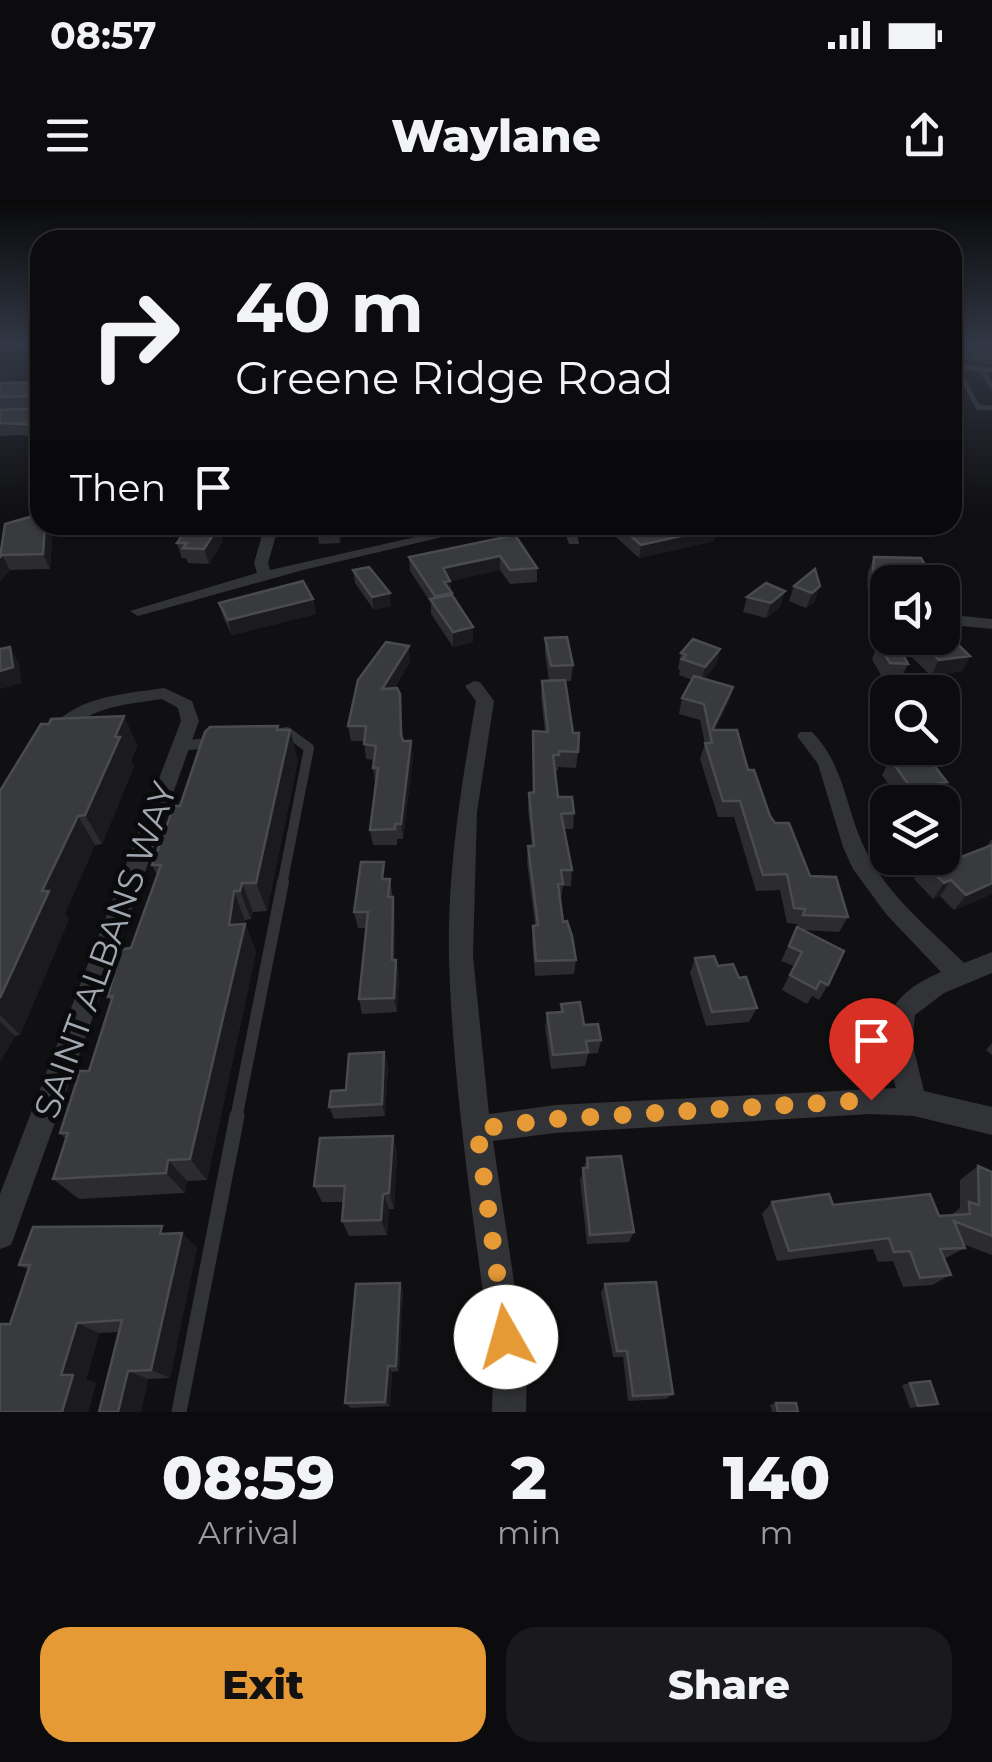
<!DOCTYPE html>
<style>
body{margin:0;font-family:Montserrat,sans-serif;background:#1a1a1c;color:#f1f3f6;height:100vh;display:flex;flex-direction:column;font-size:38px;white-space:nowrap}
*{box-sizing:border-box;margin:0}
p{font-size:32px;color:#9a9b9e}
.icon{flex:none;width:55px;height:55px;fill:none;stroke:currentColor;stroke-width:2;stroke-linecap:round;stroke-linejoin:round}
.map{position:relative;height:1212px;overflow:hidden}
.drawer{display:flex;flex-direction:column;background:#0c0c0e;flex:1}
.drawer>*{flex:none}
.guide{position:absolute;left:30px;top:30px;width:932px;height:305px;border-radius:30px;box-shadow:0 2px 8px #0004,0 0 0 2px #2c2c2e;background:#0c0c0e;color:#f1f3f6;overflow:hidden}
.buttons{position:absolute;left:870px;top:365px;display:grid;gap:20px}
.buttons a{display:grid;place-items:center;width:90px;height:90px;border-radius:20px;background:#0c0c0e;box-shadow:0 2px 8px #0004,0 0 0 2px #2c2c2e;font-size:50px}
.pin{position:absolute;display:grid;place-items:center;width:85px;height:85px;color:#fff;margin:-102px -42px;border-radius:50% 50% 50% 0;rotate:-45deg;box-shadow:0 0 10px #0007}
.pin .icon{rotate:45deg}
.me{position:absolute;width:110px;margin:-55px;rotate:353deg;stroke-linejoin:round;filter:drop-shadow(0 0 8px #0008)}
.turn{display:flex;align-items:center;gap:35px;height:210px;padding:0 40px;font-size:45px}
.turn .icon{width:130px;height:130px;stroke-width:2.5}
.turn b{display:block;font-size:70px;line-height:85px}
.then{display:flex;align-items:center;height:95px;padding:0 40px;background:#0003;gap:20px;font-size:38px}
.eta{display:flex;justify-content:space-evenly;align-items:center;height:170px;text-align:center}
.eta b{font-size:60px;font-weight:800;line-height:70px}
.primary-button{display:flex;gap:20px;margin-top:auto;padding:20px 40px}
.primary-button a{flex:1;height:115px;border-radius:30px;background:#e59a35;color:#111;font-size:40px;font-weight:800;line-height:115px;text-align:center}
.primary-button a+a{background:#1a1a1c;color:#f1f3f6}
.status{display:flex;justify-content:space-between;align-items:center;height:70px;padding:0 50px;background:#0c0c0e;direction:ltr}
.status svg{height:28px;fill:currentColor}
header{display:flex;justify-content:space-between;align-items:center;height:130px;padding:0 40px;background:#0c0c0e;font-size:45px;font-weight:800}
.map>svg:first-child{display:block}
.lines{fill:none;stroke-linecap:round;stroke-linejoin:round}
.lane-far3{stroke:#323336;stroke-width:5}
.lane-far2{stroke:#323336;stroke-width:10}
.lane-far1{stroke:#323336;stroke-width:12}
.lane{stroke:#323336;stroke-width:15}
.street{fill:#323336;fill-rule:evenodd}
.wall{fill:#2c2c30}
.shaded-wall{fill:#1b1b1e}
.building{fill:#393a3e;stroke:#494b50;stroke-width:2.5}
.route{stroke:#e59a35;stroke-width:18;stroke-dasharray:0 32.4}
.labels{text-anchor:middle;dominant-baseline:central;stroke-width:10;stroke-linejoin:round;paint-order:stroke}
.near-street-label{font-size:35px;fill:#a2a8b1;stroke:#0b0b0d}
</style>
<div class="status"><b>08:57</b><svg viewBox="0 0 49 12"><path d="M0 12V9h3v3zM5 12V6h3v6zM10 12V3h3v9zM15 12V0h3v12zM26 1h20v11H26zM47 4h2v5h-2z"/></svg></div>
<header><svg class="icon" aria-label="menu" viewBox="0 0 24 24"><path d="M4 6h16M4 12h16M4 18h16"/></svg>Waylane<svg class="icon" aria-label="share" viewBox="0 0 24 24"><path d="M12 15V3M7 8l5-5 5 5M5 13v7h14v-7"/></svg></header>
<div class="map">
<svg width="992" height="1212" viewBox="0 0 992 1212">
<rect width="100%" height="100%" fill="#101012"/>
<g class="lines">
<path class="lane-far3" d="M953 166 992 170
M957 169 978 207 992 208
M981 170 992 186"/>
<path class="lane-far2" d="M281 533 287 532 309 548 282 685
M181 546 215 542"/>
<path class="lane-far1" d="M236 919 283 682"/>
<path class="lane" d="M179 1212 237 916"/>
<path class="street" d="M265 325H279L268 363 270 370 468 325H493L303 370 138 416 130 411 257 373 254 363Z
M562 325H576L579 344H569Z
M942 414 992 419V429L942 424Z
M888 416V426L876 427 868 422 871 419Z
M474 481 480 482 494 501 477 612 473 756 489 914 555 905 896 888C879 829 880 798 941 772L886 714 853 669 843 647 818 564 797 536 800 532H812C846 567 845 610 866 651 887 695 930 729 964 763L992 752V773L944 793 915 815 912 842 924 891 992 907V935L914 916 871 914 555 933 493 941 527 1169 526 1212H492L493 1169C476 1033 453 896 449 759 447 673 461 586 476 501L465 486Z
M164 488 192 501 199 521 15 1034 11 1045 0 1049V994L181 521 178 508 162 499C122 505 85 507 59 541H47L44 537C71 496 119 495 164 488Z"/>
</g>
<path class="wall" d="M14 142H40V148L17 149Z
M952 142H992V165L952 156Z
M0 166H4L9 178 4 183 40 182V237L21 235 0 236V210L38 208 0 209Z
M40 325H52L53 326 50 369 10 370 0 381V350Z
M318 325H355L354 331H342L340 343 319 344 317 330Z
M606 325H719L715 326 714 341 639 358 606 328Z
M515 335 537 368V382L510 384 500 370 450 381 452 395 473 442 453 447 431 414V403L410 371 409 357Z
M223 341 209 364 188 363 186 358H182L177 343Z
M874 357 930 374 926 382H888V388L867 387 868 372Z
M353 370 391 406 374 410 355 383Z
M766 383 781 406 766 418 743 412 747 397Z
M794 386H820L814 402 806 408 789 401Z
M313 399 316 414 232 435 224 419 219 403Z
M545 438 573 465 571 481H565L573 533 578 552 576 568 558 567V571H555L558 597 574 613 573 629H564L572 670 571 686H563L561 699H560L563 722 576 760 574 774 535 776 532 741 533 726 535 725 527 662 528 646H532L528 609 529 593 533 592V531L545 532 541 497 542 481H549L545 454Z
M919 441 970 456 962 471 931 476 912 457Z
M878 444 908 464 900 480 883 479 872 459Z
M720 449 716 465 704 479 733 487 728 503 715 530 748 570 770 616 810 676 848 717 839 732 802 730 828 785 819 800 812 796 807 804 782 790 794 766 781 761 798 724 787 723 780 690 756 691 734 617H718L700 559 705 544 700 520 679 514 682 498 692 480 679 475 680 470 678 469 681 453Z
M410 461 394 489 400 494 403 540 413 556 403 639H397V645H373L370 630 375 583 373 568 374 560 366 559 364 541H351L348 526Z
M888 507V546L870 524 877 508Z
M124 516 137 546 131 561 134 566 102 644 95 645 65 713 69 719 20 835 15 836 0 862V591Z
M278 526 298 560 267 711 253 712 251 719 245 720V724L256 752 207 980 187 981 185 993 79 999 53 979 66 939 60 933 89 871 111 801 108 797 131 748 157 675 152 665 180 606Z
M890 559 937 598 901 602 882 575Z
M992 639V694L954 710 940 696 933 699 914 679 924 663 948 662 986 647Z
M387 679H390L395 712V760H396L399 775 397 812 362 814 359 799 366 728H358L354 712Z
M695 758 718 766 739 778 757 808 749 822 706 826 690 773Z
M561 804 601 840 598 853 588 854 585 866 551 869 545 827 547 813 560 812Z
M992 843V855L986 850Z
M384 852 388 866 385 916 334 919 329 907Z
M393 936 397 954 394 1009H389L387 1035 349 1036 342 1021 344 1002H322L314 986Z
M587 958 634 1032 629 1042 587 1044 580 980Z
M978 966 992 972V1055L963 1044 965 1048 944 1059 951 1075 932 1085 903 1087 893 1061 878 1062 873 1049 777 1061 762 1014 772 1002 833 1005 939 1016 951 1015 960 1008V980Z
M171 1033 197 1047 170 1178 148 1179 141 1212 119 1132 99 1133 86 1180 96 1183 88 1212 10 1124 29 1070 19 1065Z
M400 1083 403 1091 399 1171 392 1172 390 1206 351 1208 345 1203Z
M605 1084 673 1194 666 1199 628 1201 623 1157H613L601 1093Z
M910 1183 938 1204 910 1208 902 1185Z
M776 1203 798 1212H772L770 1205Z"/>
<path class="shaded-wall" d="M4 166 9 178 0 186V170Z
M45 325H52L53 326 50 369 43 354Z
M338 325H341L342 331 340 343Z
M219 326 223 341 209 364 204 349Z
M717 328 714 341 639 358 641 345Z
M2 355 10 370 0 381V357Z
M500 356V370L448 382 450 381 452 407 435 406V396L443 368Z
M820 386 814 402 806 408 812 393Z
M785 391 781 406 766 418 771 403Z
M390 393 391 406 374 410 372 397Z
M313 399 316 414 232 435 228 420Z
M473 427V442L453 447V432Z
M409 446 410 461 384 505 382 489Z
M10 447 19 463 22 483 0 489V471Z
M720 449 716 465 701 483 705 467Z
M970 456 962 471 931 476 939 460Z
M733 487 728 503 711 539 712 530Z
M124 516 137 546 131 561 134 566 102 644 85 615Z
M278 526 285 551 290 530 298 560 267 711 256 683Z
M411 541 413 556 403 639 401 624Z
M947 582 937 598 902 602 911 588Z
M78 616 95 645 65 713 69 719 20 835 0 815V798L42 691Z
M951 680 940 696 933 699 944 683Z
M242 683 253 712 251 719 240 691Z
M992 683V694L954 710 966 695Z
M234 691 256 752 207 980 190 959Z
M393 697 395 712V775L392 760Z
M396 760 399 775 397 812 394 798Z
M0 821 15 836 0 862Z
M384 852 388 866 385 916 382 904Z
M393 936 397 954 394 1009 389 993Z
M168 960 187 981 185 993 166 973Z
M383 994 389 1009 387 1035 381 1020Z
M182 1033 197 1047 170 1178 151 1170Z
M400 1083 403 1091 399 1171 396 1166Z
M77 1123 99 1133 86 1180 96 1183 88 1212H62L61 1175Z
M388 1166 392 1172 390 1206 385 1202Z
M128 1171 148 1179 141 1212H118Z"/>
<path class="building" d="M40 182V225L0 223V210L38 208 35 196 0 197V183Z
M40 314V325H45L43 354 2 355 0 357 5 324Z
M189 325 219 326 204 349 183 348 187 343H177Z
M318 325H338L337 329 317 330Z
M618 325H714L717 328 641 345Z
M515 335 537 368 510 370 500 356 443 368 450 381 444 382 452 393 435 396 409 357Z
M874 357 921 358 930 374 873 372Z
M369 367 390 393 372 397 353 370Z
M815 369 820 386 812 393 794 386Z
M303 381 313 399 228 420 219 403Z
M766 383 785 391 771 403 747 397Z
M452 395 473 427 453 432 430 399Z
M567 437 573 465 551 466 545 438Z
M950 437 970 456 939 460 919 441Z
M693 439 720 449 705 467 682 459 686 455 681 453Z
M386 442 409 446 382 489 397 488 400 494 401 535 403 541H411L401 624H395V629L370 630 378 568H373L376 546 364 544 366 526H348L358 480Z
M878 444H897L908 464 890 463Z
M10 447 13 467 0 471V449Z
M694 476 733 487 712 530H737L748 570H754L770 616 775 623H789L810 676 836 677 848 717 803 715 805 709 794 708 787 674 763 675 740 601H723L705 543H712L704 504 682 498Z
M565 480 573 533H579L578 552 559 551V555H553L558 597H572L574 613 561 614 572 670H561L563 684H558L563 722 567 721 572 736 576 760 536 761 533 726 538 725 528 646H534L529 593 534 592 533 531 548 532 542 481Z
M888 507V521L877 508Z
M124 516 115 537H120L85 615 78 616 42 691H49L0 798V591L41 524H49L51 519Z
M278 526 277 530H290L256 683H242L240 691H234L229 725 245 724 190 959 168 960 166 973 53 979 68 933H60L80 871H89L113 796 108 797 121 749 131 748 161 665H152L174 606H180L205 532 210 527Z
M926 555 947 582 911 588 890 559Z
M992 645V683L966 695 951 680 944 683 924 663 942 656 948 662Z
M361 662H384L382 679H390L388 697H393L392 760H396L394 798 359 799 368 712H354Z
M797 727 844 751 828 785 820 781 816 789 790 775 802 752 789 746Z
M714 756 718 766 733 764 739 778 746 777 757 808 712 812 695 758Z
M580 802 584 825 598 824 601 840 586 841 588 852 553 855 547 813 563 812 561 804Z
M384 852 382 904 329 907 331 891 346 890 349 854Z
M393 936 389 993 383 994 381 1020 342 1021 345 986H314L320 938Z
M621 956 634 1032 590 1035 583 968H588L587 958Z
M978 966 992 972V1036L954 1021 965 1048 940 1049 951 1075 920 1078 910 1051 894 1052 889 1038 789 1051 772 1002 829 994 833 1005 930 994 939 1016 970 1014 969 1002 979 1005Z
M162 1026 160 1034 182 1033 151 1170 128 1171 118 1212H99L122 1120 77 1123 61 1175H73L62 1212H0V1124H10L30 1065H19L33 1027Z
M656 1082 673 1194 633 1196 627 1151H617L605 1084Z
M400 1083 396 1166H388L385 1202 345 1203 356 1084Z
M930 1181 938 1204 918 1206 910 1183Z
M776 1203H796L798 1212H778Z"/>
<linearGradient id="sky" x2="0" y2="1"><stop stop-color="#09090a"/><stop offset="0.46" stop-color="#313744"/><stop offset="1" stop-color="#313744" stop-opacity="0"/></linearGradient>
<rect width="992" height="311" fill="url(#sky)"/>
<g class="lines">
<path class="route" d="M506 1137 477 929 555 919 871 900"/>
</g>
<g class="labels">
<g class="near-street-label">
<text transform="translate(105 750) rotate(-70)">SAINT ALBANS WAY</text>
</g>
</g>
</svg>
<div class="buttons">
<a><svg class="icon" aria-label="sound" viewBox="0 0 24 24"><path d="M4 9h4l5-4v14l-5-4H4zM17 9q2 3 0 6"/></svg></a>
<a><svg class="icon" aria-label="search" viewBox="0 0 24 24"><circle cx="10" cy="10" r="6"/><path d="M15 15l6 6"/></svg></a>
<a><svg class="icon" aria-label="layers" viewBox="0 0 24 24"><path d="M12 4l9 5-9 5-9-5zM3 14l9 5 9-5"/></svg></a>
</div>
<div class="pin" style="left:871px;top:900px;background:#d93025"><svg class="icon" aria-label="arrive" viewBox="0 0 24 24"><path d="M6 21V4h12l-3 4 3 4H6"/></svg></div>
<svg class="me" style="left:506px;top:1137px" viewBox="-20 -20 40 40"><circle r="19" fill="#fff"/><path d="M0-13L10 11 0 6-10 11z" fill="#e59a35"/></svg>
<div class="guide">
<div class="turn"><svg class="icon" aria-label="right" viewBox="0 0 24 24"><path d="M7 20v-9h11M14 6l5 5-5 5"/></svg><div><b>40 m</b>Greene Ridge Road</div></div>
<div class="then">Then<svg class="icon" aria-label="arrive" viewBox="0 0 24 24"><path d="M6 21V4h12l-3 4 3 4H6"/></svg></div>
</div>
</div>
<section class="drawer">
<div class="eta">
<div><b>08:59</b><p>Arrival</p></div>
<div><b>2</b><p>min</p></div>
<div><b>140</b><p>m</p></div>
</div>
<div class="primary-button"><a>Exit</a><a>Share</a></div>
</section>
